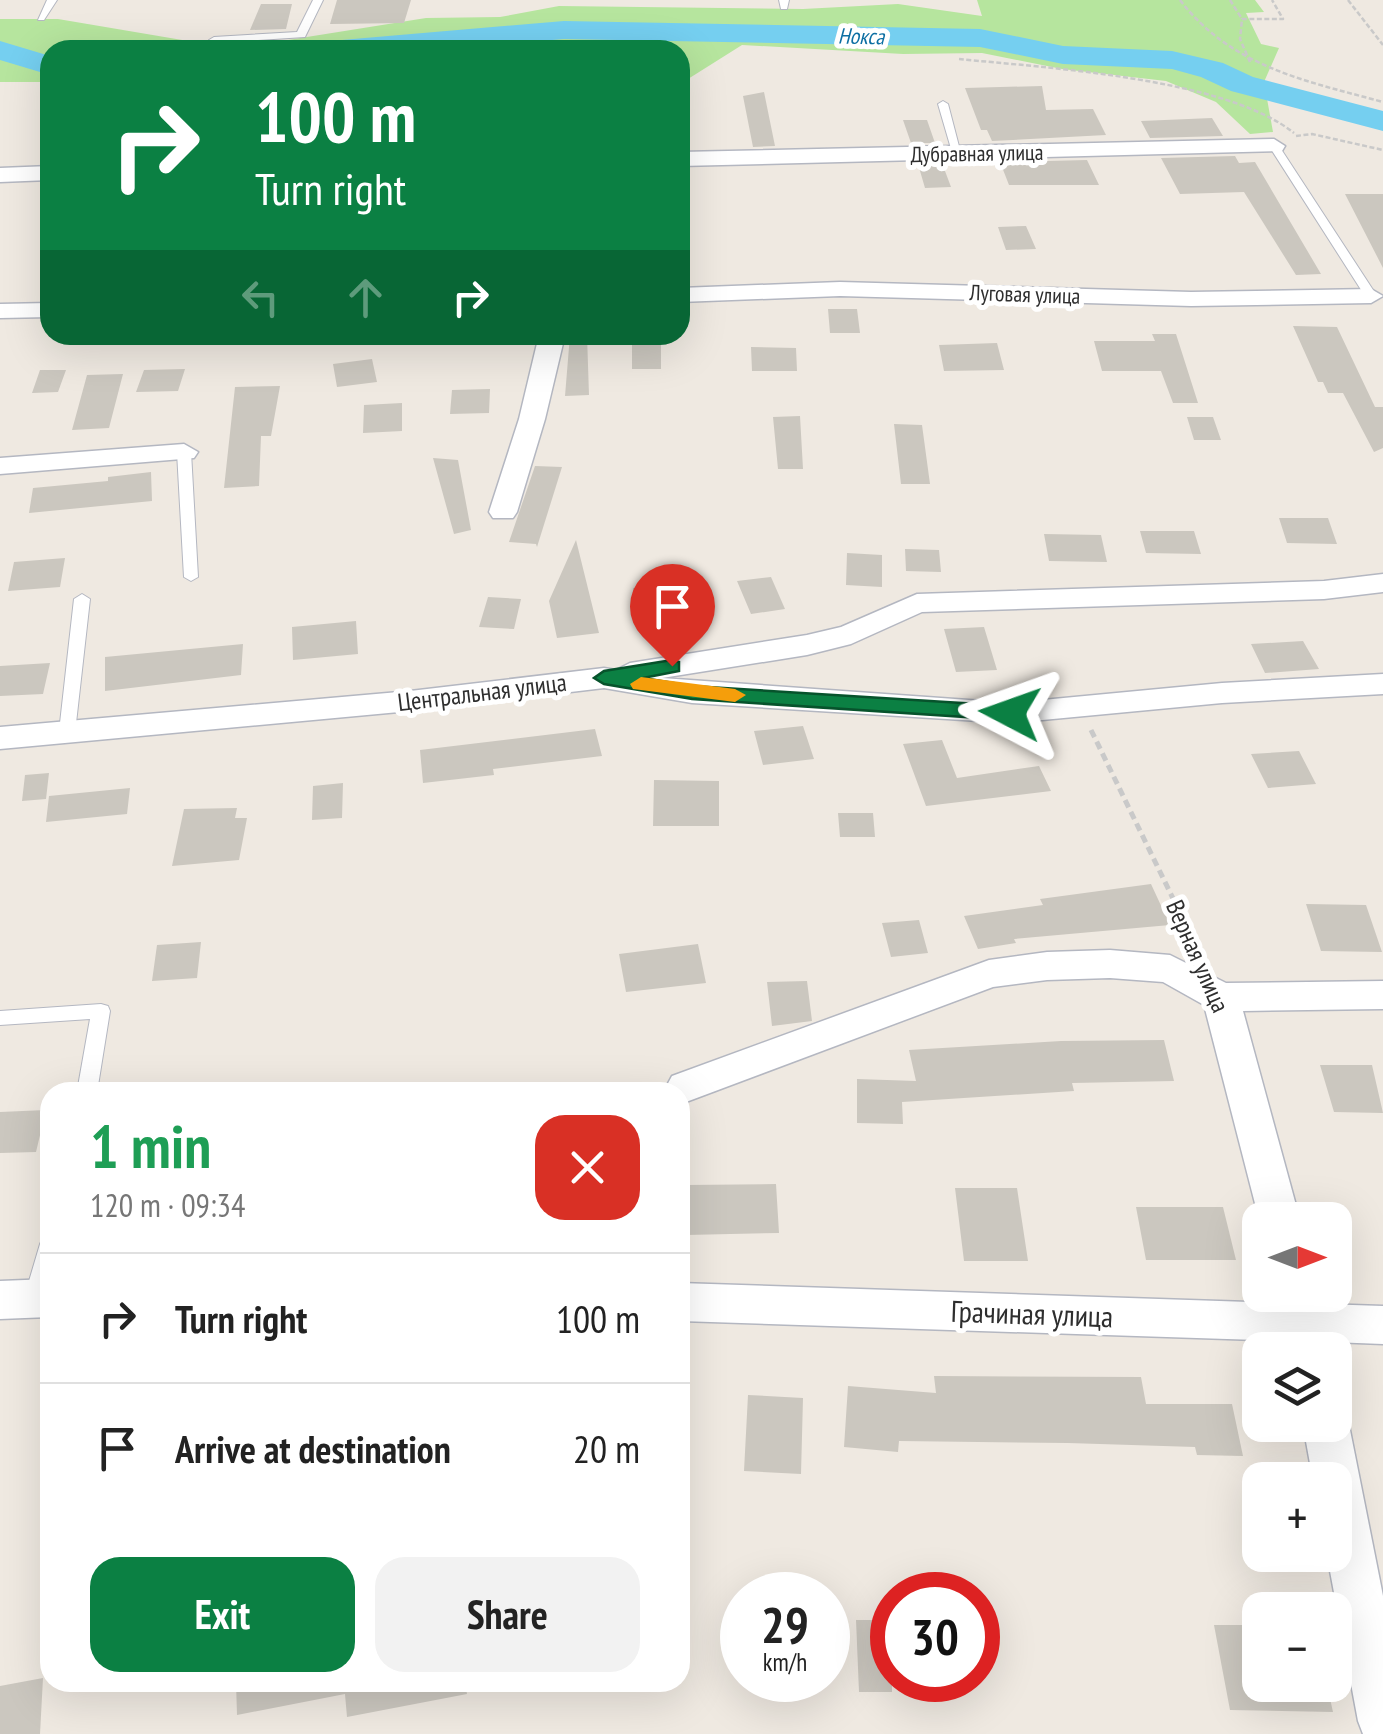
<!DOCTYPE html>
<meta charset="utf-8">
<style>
body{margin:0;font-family:"PT Sans Narrow",sans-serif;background:#f2f2f2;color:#222;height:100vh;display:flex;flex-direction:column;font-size:38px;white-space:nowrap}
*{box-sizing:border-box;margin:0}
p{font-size:32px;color:#767676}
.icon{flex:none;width:55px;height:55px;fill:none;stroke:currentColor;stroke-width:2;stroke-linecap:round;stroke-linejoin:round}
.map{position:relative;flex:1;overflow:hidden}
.sheet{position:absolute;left:40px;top:1082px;width:650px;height:610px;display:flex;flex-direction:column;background:#fff;border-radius:30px;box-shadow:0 10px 40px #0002}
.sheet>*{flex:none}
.hud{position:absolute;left:40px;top:40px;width:650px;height:305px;border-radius:30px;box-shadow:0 10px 40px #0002;background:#0b8043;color:#fff;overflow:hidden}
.needle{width:65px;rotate:90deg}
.controls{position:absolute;left:1242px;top:1202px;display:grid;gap:20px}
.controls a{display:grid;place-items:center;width:110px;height:110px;border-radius:20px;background:#fff;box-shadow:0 10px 40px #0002;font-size:50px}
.speed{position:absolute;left:720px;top:1572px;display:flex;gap:20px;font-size:50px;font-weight:700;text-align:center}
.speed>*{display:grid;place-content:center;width:130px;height:130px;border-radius:50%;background:#fff;box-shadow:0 10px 40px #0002;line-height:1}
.speed small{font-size:25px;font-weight:400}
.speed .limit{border:15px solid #d22;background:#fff;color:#111}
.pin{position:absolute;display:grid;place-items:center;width:85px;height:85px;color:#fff;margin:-102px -42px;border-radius:50% 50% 50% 0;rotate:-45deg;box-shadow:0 0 10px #0007}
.pin .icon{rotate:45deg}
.me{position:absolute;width:110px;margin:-55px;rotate:274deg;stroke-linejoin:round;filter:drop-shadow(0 0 8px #0008)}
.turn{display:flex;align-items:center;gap:35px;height:210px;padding:0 50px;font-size:45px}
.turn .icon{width:130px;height:130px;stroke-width:2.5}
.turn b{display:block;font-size:70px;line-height:85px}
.lanes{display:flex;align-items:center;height:95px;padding:0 50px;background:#0003;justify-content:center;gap:50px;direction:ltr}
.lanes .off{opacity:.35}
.round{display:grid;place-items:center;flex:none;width:105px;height:105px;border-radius:30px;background:#f2f2f2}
.head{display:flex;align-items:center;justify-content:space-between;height:170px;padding:0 50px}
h1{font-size:60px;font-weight:700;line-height:75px;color:#1e9e55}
.button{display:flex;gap:20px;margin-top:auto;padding:20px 50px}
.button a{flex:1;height:115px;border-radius:30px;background:#0b8043;color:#fff;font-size:40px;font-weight:700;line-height:115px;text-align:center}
.button a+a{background:#f2f2f2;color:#222}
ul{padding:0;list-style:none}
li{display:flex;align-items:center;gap:30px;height:130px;padding:0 50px;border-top:2px solid #e0e0e0}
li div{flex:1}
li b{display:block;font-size:38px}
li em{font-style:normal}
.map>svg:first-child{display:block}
.green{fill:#b6e59e}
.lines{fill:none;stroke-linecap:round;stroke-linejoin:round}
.river{fill:#75cff0;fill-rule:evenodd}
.building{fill:#cbc7bf}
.service-casing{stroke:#b4b7c1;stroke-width:2}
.minor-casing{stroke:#b4b7c1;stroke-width:3}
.path-far1{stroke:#c9c9c9;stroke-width:2.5;stroke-dasharray:5 2.5;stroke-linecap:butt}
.path{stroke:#c9c9c9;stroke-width:5;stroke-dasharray:8 5;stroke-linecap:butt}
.service{fill:#fff;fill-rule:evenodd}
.minor{fill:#fff;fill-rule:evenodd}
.route{fill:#0b8043;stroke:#07532c;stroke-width:2.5}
.slow{fill:#f59e0b}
.labels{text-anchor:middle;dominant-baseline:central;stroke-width:10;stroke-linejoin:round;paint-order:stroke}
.far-water-label{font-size:22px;font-style:italic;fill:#0d6fa3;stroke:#fff}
.far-street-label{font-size:22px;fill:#2e2e2e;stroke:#fff}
.street-label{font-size:25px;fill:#2e2e2e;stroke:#fff}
.near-street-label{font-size:30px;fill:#2e2e2e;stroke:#fff}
</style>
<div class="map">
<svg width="1383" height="1734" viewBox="0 0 1383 1734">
<rect width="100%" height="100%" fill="#efe9e1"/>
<path class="green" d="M977 0H1255L1264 12 1246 13 1261 44 1279 48 1264 82 1273 132 1250 134 1216 102 1166 81 1062 69 982 53 903 54 742 45 688 79 680 78V50H50V82H0V19H58L194 42 263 44 426 18 500 17 559 6 803 9 898 4 982 16Z"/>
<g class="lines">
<path class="river" d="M564 21 980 29 1063 46 1172 51 1223 63 1253 77 1383 111V131L1231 91 1201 77 1172 69 1063 64 980 47 564 39 435 50H315L319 44 330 41Z
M0 41 50 56V75L0 60Z"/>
</g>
<path class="building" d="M337 0H411L404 23 330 24Z
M261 4H292L286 29 250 30Z
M1042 86 1046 110 1093 109 1106 135 992 141 987 130H981L965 88Z
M764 92 775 146 753 147 743 96Z
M1212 118 1223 136 1150 138 1141 121Z
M903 120H927L935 143H911Z
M1235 156 1239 163 1255 162 1321 274 1296 275 1244 192 1180 194 1161 158Z
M1087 160 1099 185H1009L1000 162Z
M942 163 951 187 925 188 918 164Z
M1345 194H1383V268Z
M1026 226 1036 249 1006 250 998 227Z
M828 309H857L860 333H830Z
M1293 326 1337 327 1375 407H1383V448L1374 452 1343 393H1328L1323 382H1318Z
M1152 334H1176L1198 403H1173L1161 371H1102L1094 341H1155Z
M570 335H587L589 395 565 396Z
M632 335H661V369H632Z
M997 343 1004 370 944 371 939 345Z
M751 347 796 348 797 371H752Z
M372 359 377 382 337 387 333 364Z
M185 369 178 391 136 392 144 370Z
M40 370H66L58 392 32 393Z
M123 374 109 428 72 430 87 375Z
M280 386 271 436H261L259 486 224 488 235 387Z
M490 389 489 413 450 414 452 390Z
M402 403V431L363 433 364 405Z
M800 416 803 469H778L773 417Z
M1187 417H1213L1221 440H1194Z
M894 424 922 425 930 484H901Z
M433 458 458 460 471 530 454 534Z
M535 466 562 467 537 547 536 544 509 542Z
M151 472 152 501 29 513 33 488 108 481V477Z
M1279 518H1328L1337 544 1287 543Z
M1140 531H1194L1201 554 1146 553Z
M1044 534 1101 535 1107 562 1049 561Z
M576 540 599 633 557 638 549 601Z
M905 549 939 550 941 572 906 571Z
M847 553 882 555V587L846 585Z
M65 558 60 587 8 591 14 562Z
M771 577 785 609 751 614 737 581Z
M696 581 707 620 643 627 633 588Z
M488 597 521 599 514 629 479 627Z
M356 621 358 654 293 660 292 627Z
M984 627 997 670 956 672 944 629Z
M1303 641 1319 669 1265 673 1251 644Z
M243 644 241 675 105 691V657Z
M50 663 43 694 0 696V666Z
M803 726 814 759 763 765 754 731Z
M595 729 602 756 493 769 494 775 423 783 420 750Z
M942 740 957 778 1039 766 1051 791 926 806 903 744Z
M1299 751 1316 784 1268 788 1251 754Z
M49 773 46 799 22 801 25 775Z
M654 780 719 781V826H653Z
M343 783 342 818 312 820 313 786Z
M130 788 127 814 46 822 49 796Z
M237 808 235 818H247L239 860 172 866 184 809Z
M838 813H873L875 837H840Z
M1151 884 1170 925 1014 939 1016 943 978 949 964 916 1043 905 1040 899Z
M1306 904 1366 905 1382 952 1321 951Z
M919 920 928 953 891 957 882 923Z
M201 942 197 978 152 981 157 945Z
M698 944 706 983 626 992 619 954Z
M807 981 812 1021 772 1026 767 982Z
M1164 1040 1174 1081 1072 1083 1074 1091 902 1102 903 1124 857 1123V1079L916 1081 909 1050 1061 1041Z
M1320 1065H1372L1383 1113 1334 1112Z
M46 1110 36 1152 0 1153V1112Z
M776 1184 779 1233 686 1235V1185Z
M955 1188H1017L1028 1261H964Z
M1136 1207H1223L1236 1260H1146Z
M934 1376 1141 1377 1146 1404H1232L1243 1456 1197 1455 1195 1447 1068 1443 899 1441 898 1452 844 1447 848 1386 936 1393Z
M748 1395 803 1398 801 1474 744 1471Z
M856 1620H892V1692H859Z
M1214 1625H1260V1685H1327L1333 1712 1230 1710Z
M43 1678 40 1734H0V1686Z
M236 1682H465L467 1694 347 1717 345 1694 237 1715Z"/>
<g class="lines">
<defs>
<path id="service" d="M47 0H57L44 20H38Z
M313 0H323L305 37 214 43 209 40 214 37 297 32Z
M779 0H789L787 9H781Z
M943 101 948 104 961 154 952 152 938 104Z
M1270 144 1279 146 1377 296 1375 299 1365 296 1269 146Z
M184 448 191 452 198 577 191 581 184 577 177 452Z
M82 594 90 599 75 732 67 737 59 732 74 599Z
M101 1004 108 1006 110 1011 97 1092H77L90 1019 0 1025V1011Z
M50 1235V1282L43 1305 35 1307 27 1305 24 1298 40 1244 43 1238Z"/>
<path id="minor" d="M1274 139 1285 146 1282 151 680 166V152Z
M50 166V180L0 182V168Z
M840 282 1191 292 1371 289 1383 296 1371 303 1191 306 840 296 680 302V288Z
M50 303V317L0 318V304Z
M539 335H565L545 419 517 512 513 518H493L489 512 519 419Z
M184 444 198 452 194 458 0 474V458Z
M1383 574V592L1324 599 922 612 851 644 807 655 662 678 1011 703 1222 683 1383 674V694L1222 703 1011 723 692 703 604 688 410 711 0 749V727L410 691 604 668 616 670 630 663 807 635 841 627 917 594 1324 581Z
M1110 950 1170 955 1226 983 1383 981V1009L1243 1011 1300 1220H1260V1223L1204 1005 1163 982 1110 978 1047 980 993 987 686 1102 680 1100V1092H669L666 1087 672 1076 989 960 1047 952Z
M50 1279V1317L0 1319V1281Z
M680 1283 1279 1303 1278 1295H1320L1322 1304 1383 1306V1344L1331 1342 1333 1350H1289L1287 1341 680 1321Z
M1335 1408 1342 1410 1349 1425 1383 1596V1734H1363L1358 1721 1327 1555H1335V1480H1313L1303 1425H1335Z"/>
</defs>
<use href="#service" class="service-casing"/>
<use href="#minor" class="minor-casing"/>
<path class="path-far1" d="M1180 0C1231 67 1306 81 1383 102
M1230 0 1242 19
M1348 0 1383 45
M959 59C1048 68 1225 78 1294 133
M1250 62 1240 39 1242 19H1283L1272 0
M1296 136 1312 134 1383 150"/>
<path class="path" d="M1091 730 1200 954"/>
<use href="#service" class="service"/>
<use href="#minor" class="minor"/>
</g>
<path class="route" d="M672 660 679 662V671L643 678 692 686 1010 706 1021 713 1010 720 692 699 604 684 594 678 604 671Z"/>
<path class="slow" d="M641 677 735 689 746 695 735 702 633 689 630 684Z"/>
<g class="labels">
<g class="far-water-label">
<text transform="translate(861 36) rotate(1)">Нокса</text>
</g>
<g class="far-street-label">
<text transform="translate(977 153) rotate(-1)">Дубравная улица</text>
<text transform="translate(1025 294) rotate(2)">Луговая улица</text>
</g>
<g class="street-label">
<text transform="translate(482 692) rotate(-7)">Центральная улица</text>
<text transform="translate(1198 956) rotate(66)">Верная улица</text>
</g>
<g class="near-street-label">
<text transform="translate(1032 1313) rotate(2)">Грачиная улица</text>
</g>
</g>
</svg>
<div class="controls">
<a><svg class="needle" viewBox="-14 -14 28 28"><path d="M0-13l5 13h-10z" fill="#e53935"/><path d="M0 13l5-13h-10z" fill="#767676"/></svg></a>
<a><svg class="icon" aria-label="layers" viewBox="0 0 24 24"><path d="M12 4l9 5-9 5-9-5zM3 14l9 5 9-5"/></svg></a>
<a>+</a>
<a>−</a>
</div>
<div class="speed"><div>29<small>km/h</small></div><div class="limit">30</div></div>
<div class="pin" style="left:672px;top:666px;background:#d93025"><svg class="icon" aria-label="arrive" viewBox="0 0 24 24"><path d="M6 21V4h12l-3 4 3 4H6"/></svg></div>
<svg class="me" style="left:1010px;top:713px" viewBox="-20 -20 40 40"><path d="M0-17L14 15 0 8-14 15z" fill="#0b8043" stroke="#fff" stroke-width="4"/></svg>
<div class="hud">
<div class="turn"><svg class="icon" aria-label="right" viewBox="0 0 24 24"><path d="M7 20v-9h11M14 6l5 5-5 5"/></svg><div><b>100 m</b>Turn right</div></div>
<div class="lanes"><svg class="icon off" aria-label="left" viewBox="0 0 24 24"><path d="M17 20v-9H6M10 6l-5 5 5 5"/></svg><svg class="icon off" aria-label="ahead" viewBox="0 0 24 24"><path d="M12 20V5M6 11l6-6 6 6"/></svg><svg class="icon" aria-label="right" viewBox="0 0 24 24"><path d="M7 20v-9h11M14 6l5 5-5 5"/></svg></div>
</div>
<section class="sheet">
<div class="head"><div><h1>1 min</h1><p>120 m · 09:34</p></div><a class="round" style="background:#d93025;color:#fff"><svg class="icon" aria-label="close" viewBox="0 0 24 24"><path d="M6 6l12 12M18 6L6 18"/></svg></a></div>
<ul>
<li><svg class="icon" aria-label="right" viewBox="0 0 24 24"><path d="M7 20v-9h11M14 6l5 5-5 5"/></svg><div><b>Turn right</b></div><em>100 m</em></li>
<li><svg class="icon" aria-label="arrive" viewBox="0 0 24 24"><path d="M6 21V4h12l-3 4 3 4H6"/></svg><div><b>Arrive at destination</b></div><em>20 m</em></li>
</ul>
<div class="button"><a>Exit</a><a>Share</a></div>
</section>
</div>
